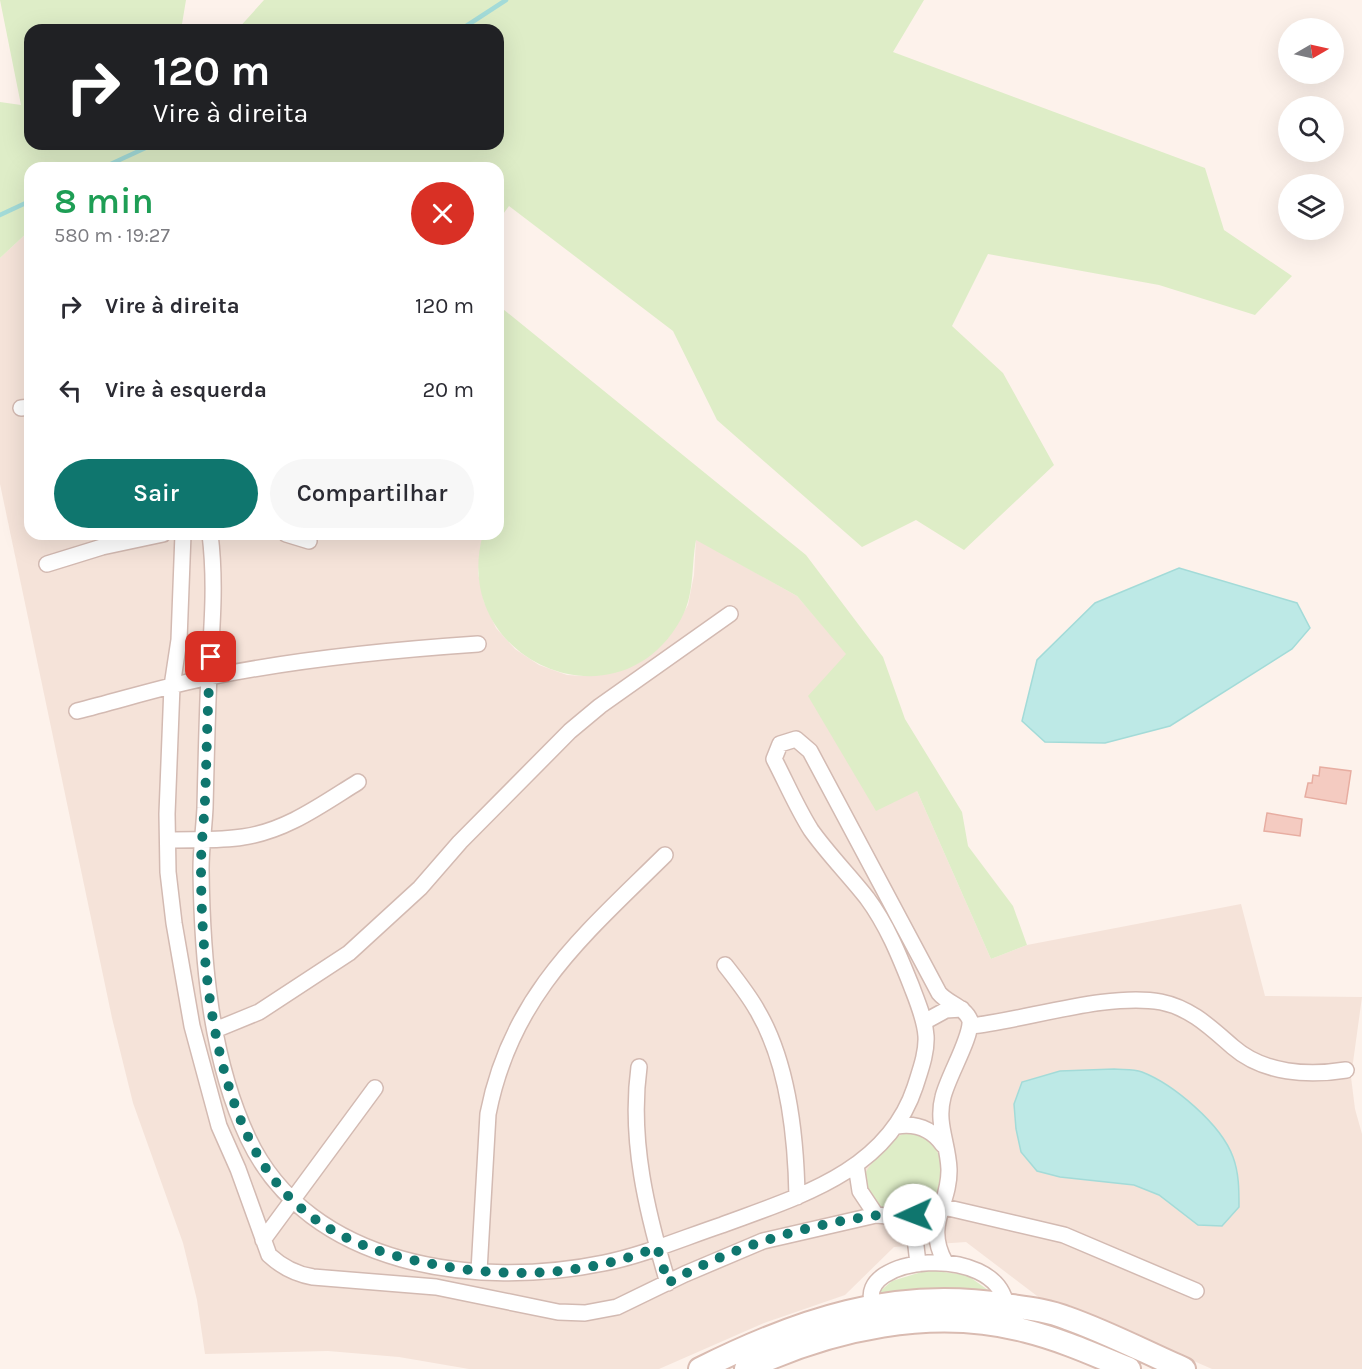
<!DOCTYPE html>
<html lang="pt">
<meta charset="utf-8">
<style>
body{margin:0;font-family:Karla,sans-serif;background:#f7f7f7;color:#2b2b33;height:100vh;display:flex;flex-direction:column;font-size:22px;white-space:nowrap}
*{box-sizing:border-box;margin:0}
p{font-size:20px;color:#7c7c81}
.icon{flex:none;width:33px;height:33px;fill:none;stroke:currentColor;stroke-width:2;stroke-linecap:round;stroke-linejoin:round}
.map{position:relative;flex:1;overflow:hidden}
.panel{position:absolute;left:24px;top:162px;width:480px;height:378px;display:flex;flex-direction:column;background:#fff;border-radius:18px;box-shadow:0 6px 24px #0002}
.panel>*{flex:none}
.top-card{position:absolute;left:24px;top:24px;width:480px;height:126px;border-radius:18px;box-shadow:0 6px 24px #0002;background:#202124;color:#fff;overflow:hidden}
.needle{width:39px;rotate:81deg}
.tools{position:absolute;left:1278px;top:18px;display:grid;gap:12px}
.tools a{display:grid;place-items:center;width:66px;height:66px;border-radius:50%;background:#fff;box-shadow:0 6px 24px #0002;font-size:30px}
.pin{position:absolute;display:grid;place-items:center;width:51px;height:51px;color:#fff;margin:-26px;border-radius:12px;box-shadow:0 3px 9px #0006}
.me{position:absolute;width:66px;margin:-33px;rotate:268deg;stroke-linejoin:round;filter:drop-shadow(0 0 4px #0008)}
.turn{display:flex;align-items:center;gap:21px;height:126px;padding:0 30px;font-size:27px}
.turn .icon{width:78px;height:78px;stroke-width:2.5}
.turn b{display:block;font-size:42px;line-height:51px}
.round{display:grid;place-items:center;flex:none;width:63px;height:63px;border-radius:32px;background:#f7f7f7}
.summary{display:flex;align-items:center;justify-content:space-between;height:102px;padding:0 30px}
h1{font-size:36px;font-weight:600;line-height:45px;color:#1e9e55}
.button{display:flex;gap:12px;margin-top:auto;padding:12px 30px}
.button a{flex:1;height:69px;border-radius:36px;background:#0f766e;color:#fff;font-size:24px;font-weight:600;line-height:69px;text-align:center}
.button a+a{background:#f7f7f7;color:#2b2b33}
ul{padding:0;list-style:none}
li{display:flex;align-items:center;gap:18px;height:84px;padding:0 30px}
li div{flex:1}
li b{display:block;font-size:22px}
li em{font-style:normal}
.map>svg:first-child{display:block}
.residential{fill:#f5e3d9}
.green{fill:#deedc7}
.water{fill:#bde9e6;stroke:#a3dbd8;stroke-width:1.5}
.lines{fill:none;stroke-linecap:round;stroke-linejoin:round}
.stream{stroke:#a3dbd8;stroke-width:4.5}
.building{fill:#f4cbc1;stroke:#e7ada1;stroke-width:1.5}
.street-casing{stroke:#d3bab2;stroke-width:18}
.secondary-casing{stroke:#d9bbb1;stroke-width:26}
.street{stroke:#fff;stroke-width:15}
.secondary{stroke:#fff;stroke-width:22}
.route{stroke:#0f766e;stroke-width:10;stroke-dasharray:0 18}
</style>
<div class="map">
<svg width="1362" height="1369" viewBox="0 0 1362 1369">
<rect width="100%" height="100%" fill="#fdf2eb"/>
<path class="residential" d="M30 230V534H483L478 573 484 602 496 628 515 649 539 665 567 675 582 676 612 673 640 662 673 631 688 605 694 575 696 539 797 596 847 654 917 791 991 959 1027 945 1241 904 1265 996 1362 997 1351 1077 1355 1109 1362 1134V1369H1212L1086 1314 1045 1302 966 1242 894 1247 845 1295 764 1323 659 1369H469L399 1357 328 1351 205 1354 197 1300 183 1243 133 1103 112 1018 0 484V258Z"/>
<path class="green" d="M0 0H186L181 30H30V144H498V30H237L264 0H924L893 52 1205 168 1224 230 1292 276 1255 315 1159 285 988 254 952 326 1003 373 1054 465 964 550 916 520 862 547 717 420 673 331 509 206 498 221V168H30V230L0 258V102L21 105Z
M498 305 806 555 883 657 905 719 962 812 968 846 1013 906 1027 945 991 959 917 791 876 811 808 696 846 654 797 596 696 540C691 567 695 594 681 619 618 734 448 660 483 534H498V482L501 473 498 467Z
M909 1132C913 1133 919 1133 923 1134 946 1147 948 1194 924 1206 912 1212 895 1211 882 1210 856 1185 859 1176 882 1152 891 1143 896 1135 909 1132Z
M928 1270 967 1275 999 1298H872L892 1281Z"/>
<path class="water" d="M1179 568 1297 603 1310 628 1292 649 1170 726 1105 743 1045 742 1022 721 1037 660 1095 603Z
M1114 1069C1123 1070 1133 1069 1142 1072 1173 1084 1221 1124 1233 1157 1239 1173 1239 1190 1239 1207L1222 1226 1198 1225 1159 1195 1134 1185 1060 1177 1037 1171 1021 1152 1016 1129 1014 1104 1022 1082 1060 1071Z"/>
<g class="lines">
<path class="stream" d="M460 30 506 0
M102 168 154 144
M0 215 30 201"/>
</g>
<path class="building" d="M1320 767 1351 771 1346 804 1305 797 1308 783H1312L1313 775 1319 776Z
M1267 813 1302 819 1300 836 1264 831Z"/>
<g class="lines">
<defs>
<path id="street" d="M21 408 30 407
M183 534 179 640 172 686 167 814 168 872 174 923 192 1026 219 1126 238 1169 269 1255C282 1267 295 1274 313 1277L436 1287 558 1312 585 1313 617 1307 685 1274 763 1241 876 1215 899 1217 927 1213 940 1206 1064 1235 1196 1291
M210 534C216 582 212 627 209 675 207 719 206 764 205 808 204 828 201 849 201 869 202 958 210 1057 248 1138 309 1268 478 1289 604 1263 644 1255 683 1238 722 1225 797 1197 887 1172 915 1087 920 1071 927 1053 926 1036 925 1019 917 1001 911 985 899 955 887 925 867 898 849 875 828 854 811 830 797 808 786 782 774 759L780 744 796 739 810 751 939 993C948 1004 964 1006 970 1020 972 1037 948 1076 943 1097 936 1123 948 1143 949 1169 950 1205 924 1224 945 1262
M286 534 309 541
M47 564 102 547 163 534
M77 711C121 700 165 686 210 677 298 659 389 650 478 644
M169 840C193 839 219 841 243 837 286 831 321 805 358 782
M725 965C736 979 748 994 757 1010 788 1062 796 1137 797 1197
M924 1022 946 1010 962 1009
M971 1026C1026 1020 1109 992 1161 1002 1191 1008 1211 1028 1233 1047 1264 1074 1309 1076 1346 1070
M215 1030 259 1012 349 953 420 888 460 842 570 731 600 706 730 614
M639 1067C629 1140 647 1213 668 1283
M897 1126C916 1123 932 1129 943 1145
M856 1165 860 1191 876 1215
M899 1217 915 1238 918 1263
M263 1240 375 1088
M479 1271 488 1114C511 995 584 935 665 855
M873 1304C854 1257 995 1241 1006 1305"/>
<path id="secondary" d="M700 1369C798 1320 894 1287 1005 1305 1026 1308 1047 1310 1067 1318 1107 1332 1145 1352 1184 1369
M746 1369C830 1329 933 1306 1026 1331 1062 1340 1095 1355 1129 1369"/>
</defs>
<use href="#street" class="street-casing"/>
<use href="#secondary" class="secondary-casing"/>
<use href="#street" class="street"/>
<use href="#secondary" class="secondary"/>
</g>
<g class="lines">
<path class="route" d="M211 657C207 704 207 752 205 800 204 822 201 844 201 866 201 969 215 1124 291 1199 330 1237 376 1253 427 1263 501 1279 586 1277 657 1247L668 1283C730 1248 801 1226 872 1216 886 1214 900 1217 914 1215"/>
</g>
</svg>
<div class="tools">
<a><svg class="needle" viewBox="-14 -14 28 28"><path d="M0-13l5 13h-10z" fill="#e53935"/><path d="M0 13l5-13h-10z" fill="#7c7c81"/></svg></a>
<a><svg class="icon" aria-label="search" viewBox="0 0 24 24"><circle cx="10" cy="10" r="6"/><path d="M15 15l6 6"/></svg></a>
<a><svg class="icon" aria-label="layers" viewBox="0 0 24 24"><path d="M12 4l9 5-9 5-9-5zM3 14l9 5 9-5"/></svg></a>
</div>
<div class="pin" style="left:211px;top:657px;background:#d93025"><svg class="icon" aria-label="arrive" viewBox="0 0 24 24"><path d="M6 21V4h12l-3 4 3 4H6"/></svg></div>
<svg class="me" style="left:914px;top:1215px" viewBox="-20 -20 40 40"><circle r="19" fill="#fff"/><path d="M0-13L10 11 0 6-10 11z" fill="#0f766e"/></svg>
<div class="top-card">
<div class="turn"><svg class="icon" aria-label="right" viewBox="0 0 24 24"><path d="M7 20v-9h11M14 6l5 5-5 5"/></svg><div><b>120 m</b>Vire à direita</div></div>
</div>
<section class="panel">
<div class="summary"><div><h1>8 min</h1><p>580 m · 19:27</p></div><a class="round" style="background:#d93025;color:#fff"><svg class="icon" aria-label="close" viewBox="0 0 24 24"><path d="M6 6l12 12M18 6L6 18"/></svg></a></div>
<ul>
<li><svg class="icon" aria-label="right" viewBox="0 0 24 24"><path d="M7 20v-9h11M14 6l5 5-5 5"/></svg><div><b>Vire à direita</b></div><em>120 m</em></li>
<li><svg class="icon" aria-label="left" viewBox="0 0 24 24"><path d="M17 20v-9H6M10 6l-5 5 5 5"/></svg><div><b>Vire à esquerda</b></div><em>20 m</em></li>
</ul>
<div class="button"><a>Sair</a><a>Compartilhar</a></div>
</section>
</div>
